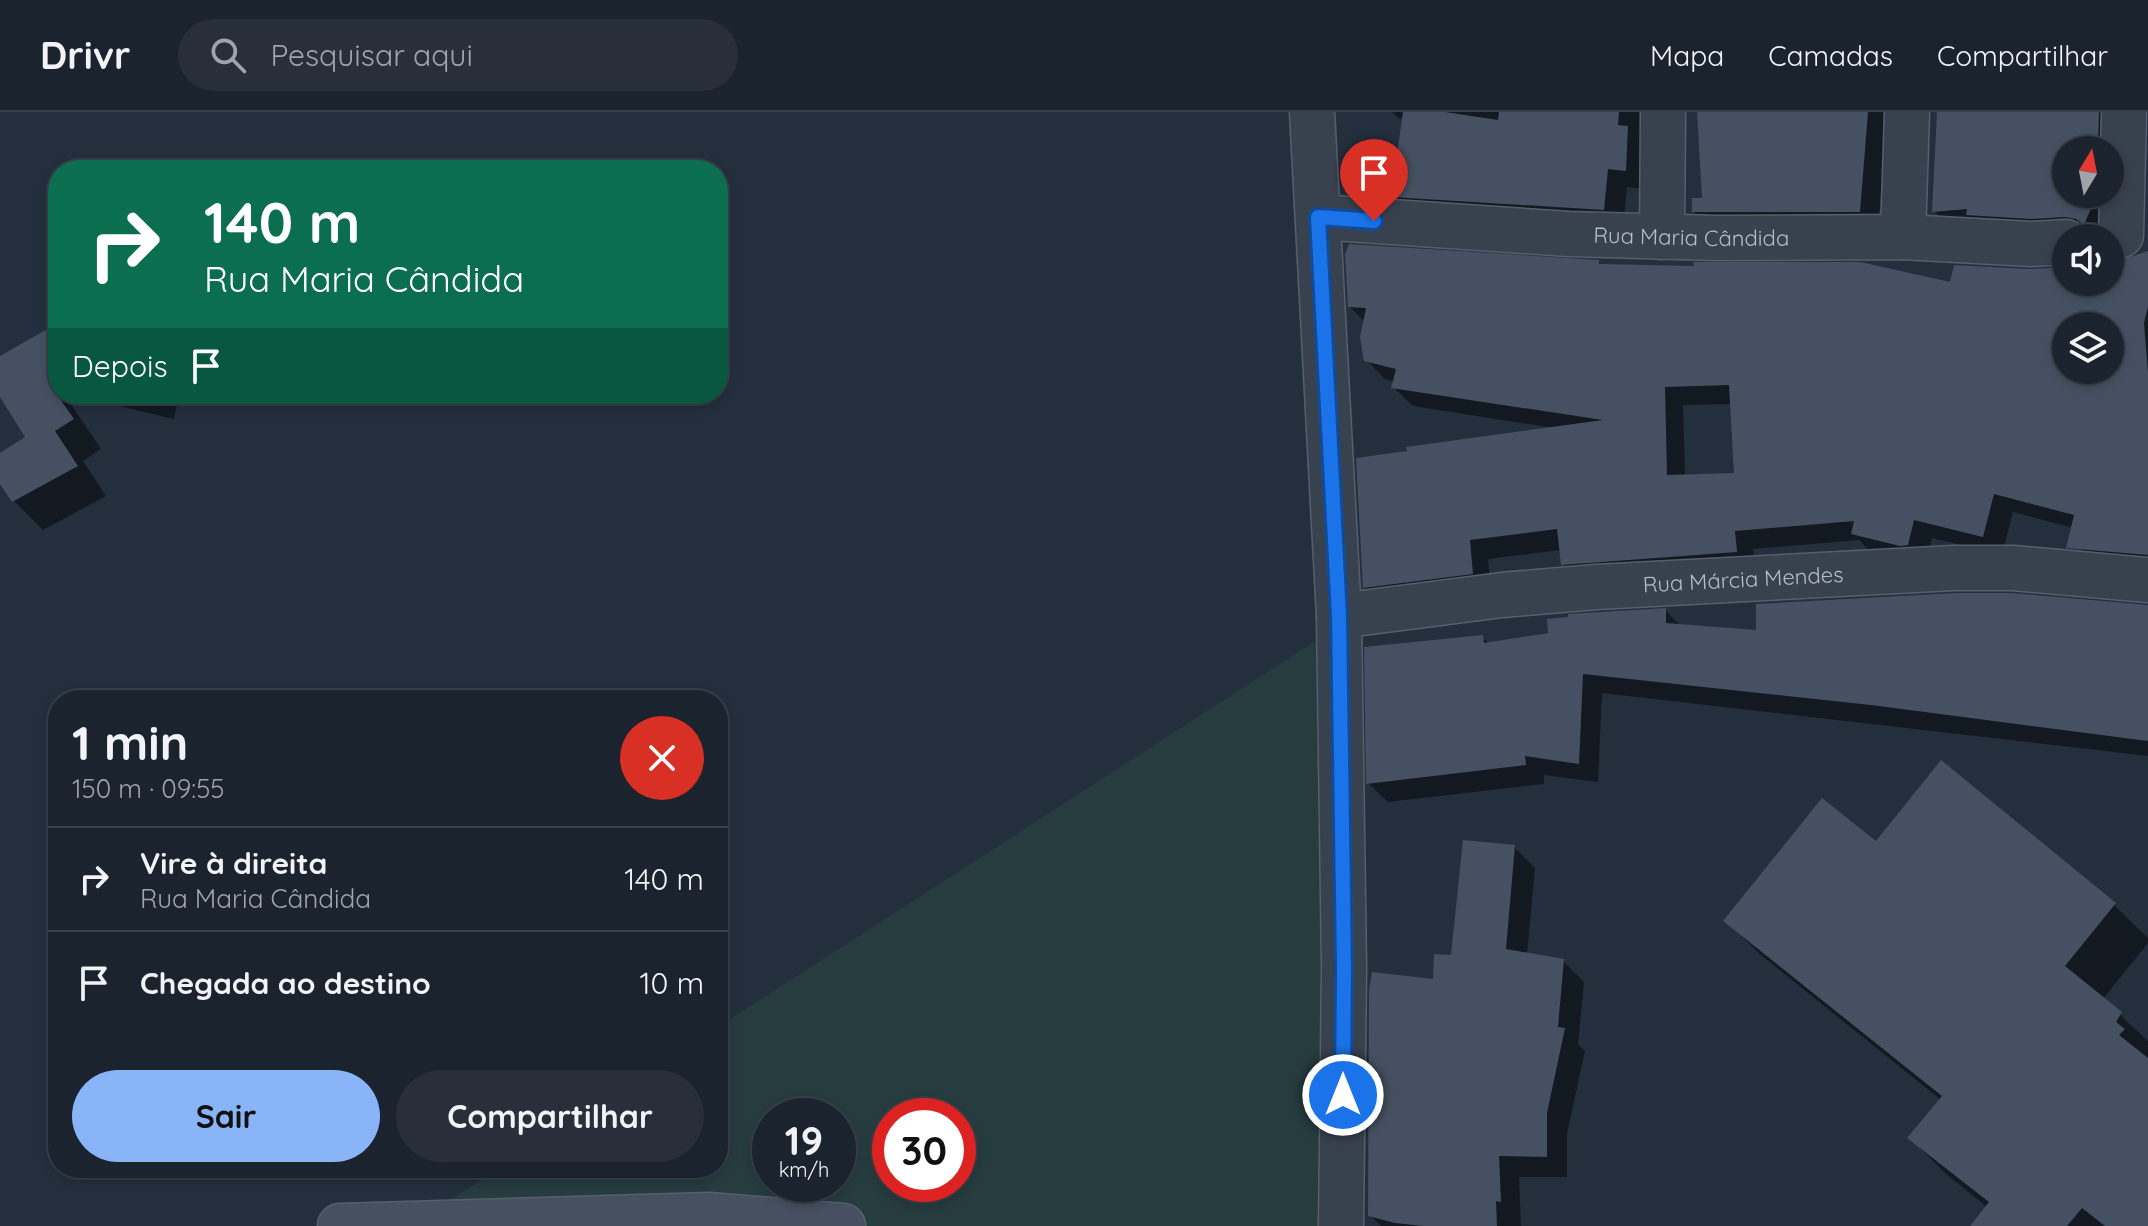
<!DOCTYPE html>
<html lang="pt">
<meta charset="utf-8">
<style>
body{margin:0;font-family:Quicksand,sans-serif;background:#282f3a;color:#f1f3f6;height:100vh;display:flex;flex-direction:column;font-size:30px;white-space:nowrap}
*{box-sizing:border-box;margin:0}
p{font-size:26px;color:#a0a4aa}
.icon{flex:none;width:44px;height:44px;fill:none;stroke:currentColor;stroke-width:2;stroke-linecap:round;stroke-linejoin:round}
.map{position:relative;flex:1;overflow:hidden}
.panel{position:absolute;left:48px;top:578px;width:680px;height:488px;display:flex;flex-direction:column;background:#1b232e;border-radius:32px;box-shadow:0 4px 12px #0003,0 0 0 2px #39404a}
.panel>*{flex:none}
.banner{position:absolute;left:48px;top:48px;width:680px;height:244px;border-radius:32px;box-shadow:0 4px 12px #0003,0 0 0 2px #39404a;background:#0b6e4f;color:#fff;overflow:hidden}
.needle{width:52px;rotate:10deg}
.fabs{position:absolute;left:2052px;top:24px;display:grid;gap:16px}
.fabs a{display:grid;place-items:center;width:72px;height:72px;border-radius:50%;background:#1b232e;box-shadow:0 4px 12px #0003,0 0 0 2px #39404a;font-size:40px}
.speed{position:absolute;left:752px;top:986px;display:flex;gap:16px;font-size:40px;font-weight:700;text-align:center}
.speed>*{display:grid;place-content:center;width:104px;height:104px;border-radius:50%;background:#1b232e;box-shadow:0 4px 12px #0003,0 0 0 2px #39404a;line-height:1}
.speed small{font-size:20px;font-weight:400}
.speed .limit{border:12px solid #d22;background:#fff;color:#111}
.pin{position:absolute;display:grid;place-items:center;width:68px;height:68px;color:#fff;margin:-82px -34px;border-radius:50% 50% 50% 0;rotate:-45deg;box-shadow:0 0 8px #0007}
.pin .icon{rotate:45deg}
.me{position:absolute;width:88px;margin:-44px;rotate:0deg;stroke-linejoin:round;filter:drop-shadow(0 0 6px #0008)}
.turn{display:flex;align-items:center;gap:28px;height:168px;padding:0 24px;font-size:36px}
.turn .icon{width:104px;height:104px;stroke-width:2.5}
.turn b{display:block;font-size:56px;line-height:68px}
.then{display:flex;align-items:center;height:76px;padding:0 24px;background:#0003;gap:16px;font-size:30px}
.round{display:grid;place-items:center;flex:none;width:84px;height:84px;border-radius:42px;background:#282f3a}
.headline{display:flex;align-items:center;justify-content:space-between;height:136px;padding:0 24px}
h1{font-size:48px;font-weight:800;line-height:60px}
.primary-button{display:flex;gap:16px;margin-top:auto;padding:16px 24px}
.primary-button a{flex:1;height:92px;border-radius:48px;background:#8ab4f8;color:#111;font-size:32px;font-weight:800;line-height:92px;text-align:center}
.primary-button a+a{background:#282f3a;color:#f1f3f6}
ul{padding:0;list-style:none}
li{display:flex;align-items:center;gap:24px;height:104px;padding:0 24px;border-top:2px solid #39404a}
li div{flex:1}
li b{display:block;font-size:30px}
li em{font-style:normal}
header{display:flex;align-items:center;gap:48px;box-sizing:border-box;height:112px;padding:0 40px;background:#1b232e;border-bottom:2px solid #39404a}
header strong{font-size:38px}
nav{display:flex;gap:44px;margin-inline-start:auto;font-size:28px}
.search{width:560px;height:72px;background:#282f3a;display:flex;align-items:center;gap:20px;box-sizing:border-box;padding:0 28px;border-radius:44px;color:#a0a4aa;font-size:30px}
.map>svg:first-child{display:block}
.green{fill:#263c3f;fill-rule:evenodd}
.shadow{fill:#0007;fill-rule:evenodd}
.building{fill:#455162;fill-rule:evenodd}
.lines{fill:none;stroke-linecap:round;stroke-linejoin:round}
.street-casing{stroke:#565f6c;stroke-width:47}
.secondary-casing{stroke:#565f6c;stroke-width:47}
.street{stroke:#38414e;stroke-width:44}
.secondary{stroke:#465061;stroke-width:44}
.route-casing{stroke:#114b97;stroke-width:20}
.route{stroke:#1a73e8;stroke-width:14}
.labels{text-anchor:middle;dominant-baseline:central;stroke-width:7;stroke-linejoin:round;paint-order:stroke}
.street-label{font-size:22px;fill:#b4bcc9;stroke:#1d2633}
</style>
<header>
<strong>Drivr</strong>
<div class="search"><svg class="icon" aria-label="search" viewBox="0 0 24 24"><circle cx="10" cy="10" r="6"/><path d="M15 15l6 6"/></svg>Pesquisar aqui</div>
<nav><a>Mapa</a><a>Camadas</a><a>Compartilhar</a></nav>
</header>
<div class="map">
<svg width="2148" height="1114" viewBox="0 0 2148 1114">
<rect width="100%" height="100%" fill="#242f3e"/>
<path class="green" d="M1317 528 1333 1114H470L415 1111 500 1056H718V915ZM770 1004H838V1072H770ZM890 1004H958V1072H890Z"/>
<path class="shadow" d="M1392 0H1648L1644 77 1627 75 1623 116 1412 103 1393 84 1404 7 1398 6Z
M1699 0H1887L1878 119H1713L1694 100 1704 88Z
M1939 0H2129L2110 145V126H2052L1954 119 1935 100ZM2066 38H2110V82H2066Z
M2148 141V452L2089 446 2070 427 2073 416 2013 400 2002 443 1932 426 1926 452 1872 441 1859 428 1753 437 1755 458 1582 471 1563 452 1561 438 1488 447 1491 480 1383 494 1364 475 1554 316 1413 294 1394 276 1395 270 1385 267 1366 248 1365 210 1349 194 1598 150 1602 154 1952 172 2030 159 2066 157V170H2110V145L2121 150ZM2066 214H2110V258H2066ZM1732 292 1736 363 1685 364 1683 293Z
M58 200V282H64L101 337 83 349 106 384 43 418 14 389 0 369V344L28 326 0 281V266L56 214 50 205Z
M68 282H142L140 288 144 289 146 282H179L174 307Z
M2148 495V644L1602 581 1598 670 1544 663V672L1388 690 1368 671 1482 525 1489 532 1665 498 1681 514 1758 521Z
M1876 732 2114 793 2148 826V831L2103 887 2148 929V1114H2011L1946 1062 1910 1026 1941 988 1762 844 1726 809Z
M1514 735 1535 756 1527 843 1563 849 1584 870 1578 932 1585 939 1567 1022V1065H1519L1521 1114H1381L1370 1103 1435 870 1453 845Z"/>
<path class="building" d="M1403 0H1445L1498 8 1499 0H1619L1618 13 1628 14 1626 59 1608 57 1604 98 1391 85Z
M1697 0H1868L1860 100H1692V86H1702Z
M1937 0H2099L2098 38H2066V82H2097L2084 113 2076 107 2065 105 2031 107 1966 103 1967 97 1932 100Z
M1349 132 1599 148V152L1694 154 1693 150H1860L1950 170 1954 153 2030 157 2066 155V170H2110V145L2121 148 2148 139V195L2144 211 2148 261V443L2066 436 2074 403 1994 382 1983 425 1914 408 1908 433 1900 434 1851 422 1854 409 1735 419 1737 440 1561 453 1557 417 1470 428 1473 462 1363 476 1356 346 1407 339 1406 335 1603 308 1391 276 1396 257 1364 249 1360 225 1366 196 1348 195 1345 142ZM2066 214H2110V258H2066ZM1729 273 1734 361 1667 363 1665 275Z
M58 211V284L74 307 55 319 78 354 12 390 0 372V341L25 325 0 285V244Z
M1955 481H2012L2148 493V629L1871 593 1583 562 1579 652 1525 644 1526 653 1366 672 1364 535 1483 523 1484 531 1548 521 1547 507 1568 505V502L1666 496V511L1756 518V492Z
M1941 648 2116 791 2065 854 2122 900 2116 910 2125 917 2119 923 2148 946V1114H2105L2082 1096 2067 1114H1970L1989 1090 1907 1026 1942 984 1723 809 1822 686 1876 729Z
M1463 728 1515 733 1506 837 1564 847 1558 915 1565 916 1547 1001V1045L1499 1044 1501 1090 1496 1089 1497 1114H1423L1395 1111 1368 1104 1369 878 1372 860 1433 867 1434 842 1451 843Z"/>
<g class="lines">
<defs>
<g id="street">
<path d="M1312 0 1339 504 1344 855 1341 1114"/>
<path id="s1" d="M1318 105 1569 122 1716 126 1903 125 2031 132 2066 130"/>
<path d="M2121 123 2124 0"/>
<path d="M1662 125 1663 0"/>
<path d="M1903 125 1907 0"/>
<path id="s2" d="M1339 504 1502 483 1596 475 1954 456H2013L2148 468"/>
</g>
<path id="secondary" d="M340 1114 709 1103 843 1114"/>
</defs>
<use href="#street" class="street-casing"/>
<use href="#secondary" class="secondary-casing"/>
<use href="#street" class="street"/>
<use href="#secondary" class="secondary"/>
</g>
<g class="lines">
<defs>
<path id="route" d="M1343 983 1344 855 1339 504 1318 105 1374 109"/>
</defs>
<use href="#route" class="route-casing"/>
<use href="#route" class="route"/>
</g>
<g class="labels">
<g class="street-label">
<text stroke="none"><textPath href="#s1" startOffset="374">Rua Maria Cândida</textPath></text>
<text stroke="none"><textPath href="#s2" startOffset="406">Rua Márcia Mendes</textPath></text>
</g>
</g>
</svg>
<div class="fabs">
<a><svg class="needle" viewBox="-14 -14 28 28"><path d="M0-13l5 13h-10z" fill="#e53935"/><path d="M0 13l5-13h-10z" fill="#a0a4aa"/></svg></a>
<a><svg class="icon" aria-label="sound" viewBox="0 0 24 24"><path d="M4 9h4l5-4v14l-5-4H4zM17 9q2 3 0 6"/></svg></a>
<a><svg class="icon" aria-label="layers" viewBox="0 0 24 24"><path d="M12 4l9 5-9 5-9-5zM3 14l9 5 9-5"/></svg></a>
</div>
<div class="speed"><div>19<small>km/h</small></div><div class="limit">30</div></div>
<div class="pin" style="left:1374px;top:109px;background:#d93025"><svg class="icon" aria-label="arrive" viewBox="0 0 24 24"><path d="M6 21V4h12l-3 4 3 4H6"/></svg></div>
<svg class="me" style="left:1343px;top:983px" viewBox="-20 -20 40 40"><circle r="17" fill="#1a73e8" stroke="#fff" stroke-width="3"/><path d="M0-11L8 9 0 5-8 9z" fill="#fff"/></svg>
<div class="banner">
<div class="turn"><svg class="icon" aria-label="right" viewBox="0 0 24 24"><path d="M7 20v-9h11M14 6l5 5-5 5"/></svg><div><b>140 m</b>Rua Maria Cândida</div></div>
<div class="then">Depois<svg class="icon" aria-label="arrive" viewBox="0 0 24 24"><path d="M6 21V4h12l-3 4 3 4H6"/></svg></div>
</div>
<section class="panel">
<div class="headline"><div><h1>1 min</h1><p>150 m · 09:55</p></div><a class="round" style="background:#d93025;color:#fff"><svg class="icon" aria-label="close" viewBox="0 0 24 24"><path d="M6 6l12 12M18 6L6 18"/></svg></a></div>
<ul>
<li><svg class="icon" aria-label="right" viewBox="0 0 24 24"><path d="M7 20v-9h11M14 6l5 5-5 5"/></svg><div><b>Vire à direita</b><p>Rua Maria Cândida</p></div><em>140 m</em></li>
<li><svg class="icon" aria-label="arrive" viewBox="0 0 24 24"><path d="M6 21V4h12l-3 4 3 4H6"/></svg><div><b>Chegada ao destino</b></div><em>10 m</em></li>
</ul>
<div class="primary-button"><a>Sair</a><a>Compartilhar</a></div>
</section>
</div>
